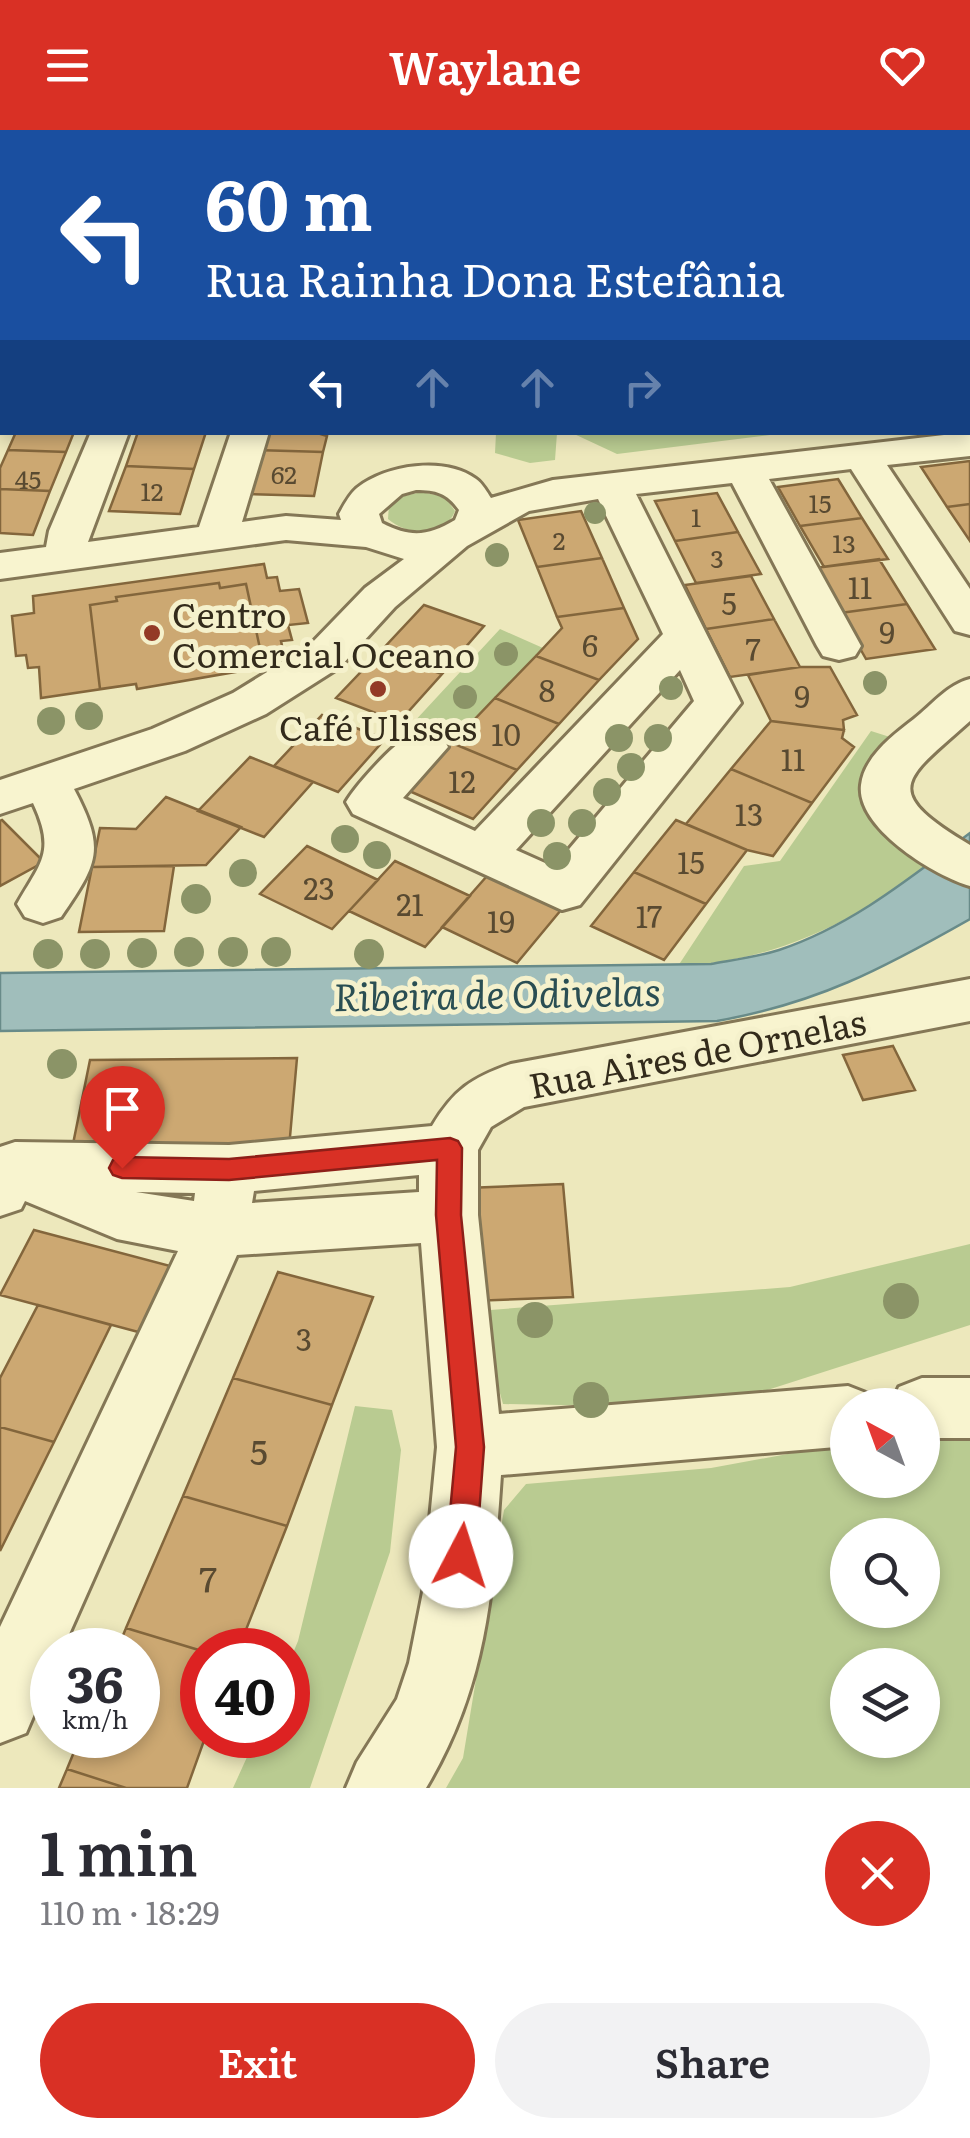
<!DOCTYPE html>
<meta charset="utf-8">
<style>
body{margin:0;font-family:Literata,serif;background:#f2f2f3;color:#2b2b33;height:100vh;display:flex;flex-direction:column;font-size:38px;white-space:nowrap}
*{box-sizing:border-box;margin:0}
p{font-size:32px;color:#7c7c81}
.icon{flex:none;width:55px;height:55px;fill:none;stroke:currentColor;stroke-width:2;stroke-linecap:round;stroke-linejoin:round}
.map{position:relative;height:1658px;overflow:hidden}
.side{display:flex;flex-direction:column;background:#fff;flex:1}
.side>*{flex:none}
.hud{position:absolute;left:0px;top:0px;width:970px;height:305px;box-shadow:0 5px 15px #0003;background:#1a4fa0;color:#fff;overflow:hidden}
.needle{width:65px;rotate:319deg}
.fabs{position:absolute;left:830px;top:1258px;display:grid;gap:20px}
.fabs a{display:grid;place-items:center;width:110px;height:110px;border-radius:50%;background:#fff;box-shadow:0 5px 15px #0003;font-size:50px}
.speed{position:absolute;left:30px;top:1498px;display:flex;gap:20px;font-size:50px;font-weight:700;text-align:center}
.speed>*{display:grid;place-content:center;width:130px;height:130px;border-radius:50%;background:#fff;box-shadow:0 5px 15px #0003;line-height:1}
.speed small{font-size:25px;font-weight:400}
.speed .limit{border:15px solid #d22;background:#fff;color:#111}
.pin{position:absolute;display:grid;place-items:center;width:85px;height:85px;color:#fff;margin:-102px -42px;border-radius:50% 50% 50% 0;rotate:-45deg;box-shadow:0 0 10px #0007}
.pin .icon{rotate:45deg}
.me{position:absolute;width:110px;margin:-55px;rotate:5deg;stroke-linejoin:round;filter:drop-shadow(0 0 8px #0008)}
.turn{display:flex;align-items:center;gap:35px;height:210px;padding:0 40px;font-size:45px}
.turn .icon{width:130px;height:130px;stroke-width:2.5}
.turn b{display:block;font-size:70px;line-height:85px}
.lanes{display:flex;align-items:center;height:95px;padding:0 40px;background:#0003;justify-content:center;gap:50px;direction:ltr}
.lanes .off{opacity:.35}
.round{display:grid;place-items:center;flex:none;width:105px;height:105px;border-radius:52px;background:#f2f2f3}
.head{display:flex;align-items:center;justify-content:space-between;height:170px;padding:0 40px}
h1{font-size:60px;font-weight:600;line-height:75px}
.cta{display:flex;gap:20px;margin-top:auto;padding:20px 40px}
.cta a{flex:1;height:115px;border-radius:60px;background:#d93025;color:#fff;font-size:40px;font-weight:600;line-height:115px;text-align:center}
.cta a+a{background:#f2f2f3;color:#2b2b33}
header{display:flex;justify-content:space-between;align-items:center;height:130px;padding:0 40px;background:#d93025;color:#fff;font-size:45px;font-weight:600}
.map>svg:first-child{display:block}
.green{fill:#b9cb91;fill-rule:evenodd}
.water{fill:#a0bebb;stroke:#688b89;stroke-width:2.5}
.building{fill:#cca872;stroke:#83663c;stroke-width:2.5}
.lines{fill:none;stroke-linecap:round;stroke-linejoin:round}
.minor-casing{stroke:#847756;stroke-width:6}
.minor{fill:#f8f4cf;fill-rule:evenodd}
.tree{fill:#8b9467}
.route{fill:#d93025;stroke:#8d1f18;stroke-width:2.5}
.poi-dot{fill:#933a26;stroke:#f5f1cc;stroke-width:4}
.labels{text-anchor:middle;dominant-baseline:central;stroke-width:10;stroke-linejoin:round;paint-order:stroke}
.far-number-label{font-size:25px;fill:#594a31}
.number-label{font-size:30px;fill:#594a31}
.poi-label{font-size:35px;fill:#332b1b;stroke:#f5f1cc;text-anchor:start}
.street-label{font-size:35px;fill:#332b1b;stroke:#f5f1cc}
.near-number-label{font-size:35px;fill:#594a31}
.water-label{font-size:38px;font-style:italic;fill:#2a4e53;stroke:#f5f1cc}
</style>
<header><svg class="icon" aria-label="menu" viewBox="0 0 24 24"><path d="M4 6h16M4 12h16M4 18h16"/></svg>Waylane<svg class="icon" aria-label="heart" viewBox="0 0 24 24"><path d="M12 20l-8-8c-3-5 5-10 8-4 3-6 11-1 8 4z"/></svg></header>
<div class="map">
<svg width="970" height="1658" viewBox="0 0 970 1658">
<rect width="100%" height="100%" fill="#ede8bc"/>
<path class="green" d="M496 303H557L555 330 530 333 495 323Z
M572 303V302L786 303 617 324Z
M421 362 445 367 455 381C445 408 407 406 388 389L389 374 397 368Z
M500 499 543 518 438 627 400 607Z
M871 601 893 608 868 631 865 666 933 731C859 790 775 832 678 836L744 736 780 731Z
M970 1114V1195L711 1278 503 1274 477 1181 790 1157Z
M355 1276 392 1280 401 1320 390 1422 310 1658H233L257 1605H288V1535L298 1511Z
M970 1291V1658H446L463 1628 504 1380 526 1354 711 1338 847 1313 848 1350H922L923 1300ZM848 1405H922V1480H848ZM848 1535H922V1610H848Z"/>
<path class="water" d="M970 703V789C882 839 818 873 717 891L0 901V843L711 834C733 830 757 827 779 820 851 796 910 748 970 703Z"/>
<path class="building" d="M160 0H312L159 2Z
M16 302H74L66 322 8 320Z
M138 302H206L194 339 126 336Z
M259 302H314L327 306 323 322 255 320Z
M8 320 66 322 50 361 0 359V338Z
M255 320 323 322 314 366 244 364Z
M970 331V374L947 377 921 337Z
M126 336 194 339 180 384 109 381Z
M838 349 862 388 800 396 778 357Z
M0 359 50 361 33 405 0 403Z
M717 363 738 402 675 411 655 371Z
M970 374V411L947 377Z
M581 381 602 428 537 437 518 390Z
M862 388 888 429 824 437 800 396Z
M738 402 761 444 696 453 675 411Z
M602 428 624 478 557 487 537 437Z
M879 429 907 474 840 483 815 438Z
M264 434 267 448 277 447 280 461 299 459 308 493 288 495 292 510 281 511 284 525 262 528 264 537 137 559 136 554 41 568 39 537 28 538 26 525 16 526 12 486 34 483 33 466Z
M751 446 774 489 706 499 685 455Z
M219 453 220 458 246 454 264 537 137 559 136 554 100 559 90 475 117 471 116 467Z
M907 474 935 519 866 529 840 483Z
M424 475 484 496 442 544 380 522Z
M624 478 638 509 599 550 536 526 562 498 557 487Z
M774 489 800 537 730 547 706 499Z
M380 522 442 544 399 592 336 568Z
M536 526 599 550 559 594 495 568Z
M800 537H830L857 585 843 590 844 600 771 591 748 545Z
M495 568 559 594 517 640 452 613Z
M322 585 385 609 338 662 274 636Z
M771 591 844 600 842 608 854 617 812 673 731 639Z
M452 613 517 640 473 689 407 660Z
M250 627 313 652 264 707 198 681Z
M731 639 812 673 773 726 747 720 686 694Z
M166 667 241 697 206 735 92 737 100 698 136 699Z
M2 690 44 732 0 756V691Z
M676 690 747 720 706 774 634 742Z
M307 716 378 750 332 799 260 764Z
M395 731 470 766 425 817 349 781Z
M174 736 164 801 79 802 92 737Z
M634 742 706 774 664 830 591 796Z
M487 746 561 780 517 833 442 797Z
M893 916 915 960 863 970 843 925Z
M297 928 289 1018 72 1019 90 930Z
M563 1054 573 1167 472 1171 467 1058Z
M34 1100 174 1137 142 1203 0 1165Z
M278 1142 373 1167 332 1275 233 1248Z
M38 1175 111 1195 54 1312 0 1297V1248Z
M233 1248 332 1275 287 1396 183 1366Z
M0 1297 54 1312 0 1421Z
M183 1366 287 1396 238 1520 202 1521 126 1498Z
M126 1498 202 1521V1605H206L187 1658H126L67 1639 81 1605H138V1520H117Z
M67 1639 126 1658H59Z"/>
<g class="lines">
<defs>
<path id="minor" d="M655 0H685V2H655Z
M770 0H800V2H770Z
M881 0H911V2H881Z
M2 54V77L0 78V55Z
M0 176 2 177V198H0Z
M968 219 970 220V244L968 243Z
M91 302H129L88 412 199 397 231 302H269L242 392 286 386 341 390 339 384C344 375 349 365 357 358 386 335 444 326 476 349 482 353 487 362 491 368L553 350 970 302V326L887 335 970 459V505L955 501 851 339 769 349 861 516 855 526 839 530 823 526 817 516 732 353 636 364 741 573 580 775 562 780 353 684 346 672C356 655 392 615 409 606 420 600 430 603 442 606L448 617 403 668 475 701 663 504 598 369 529 381 467 416 395 477 340 537 266 584 185 621 74 659C106 720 98 733 61 787L43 793 25 787 17 774C41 732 56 722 33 673L0 684V650L152 599 233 563 308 517 365 458 404 429 366 417 286 410 0 449V423L46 417 49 401ZM416 360C436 360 447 363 459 380L455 390C428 406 411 408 382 393L379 384 402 364ZM680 540 694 571 554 737 516 720Z
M970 549V591C904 650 878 660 970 715V756C935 746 856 698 861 655 864 627 893 605 914 589 932 575 947 555 970 549Z
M970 849V891L524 977 491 997 478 1020V1085L499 1284 848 1256 871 1265 876 1275H848V1316L501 1345C493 1461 487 1556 426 1658H346L357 1632 397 1569 409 1533 423 1462 437 1317 421 1113 237 1125 62 1520H52V1542L26 1603 0 1613V1497L178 1121 117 1109 25 1071 21 1079 0 1086V1017L15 1012 229 1015 432 996C454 960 471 948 511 934ZM419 1045V1062L252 1073 254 1061ZM136 1062 195 1063 194 1071Z
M922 1248H970V1308H922V1275H891L899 1257Z"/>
</defs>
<use href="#minor" class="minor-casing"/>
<use href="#minor" class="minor"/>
</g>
<g class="tree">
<circle cx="595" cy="383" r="11"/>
<circle cx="497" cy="425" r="12"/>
<circle cx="506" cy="524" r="12"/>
<circle cx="875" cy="553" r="12"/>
<circle cx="671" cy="558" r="12"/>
<circle cx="465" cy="567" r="12"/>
<circle cx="89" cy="586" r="14"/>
<circle cx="51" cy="591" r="14"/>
<circle cx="619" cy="608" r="14"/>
<circle cx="658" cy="608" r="14"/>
<circle cx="631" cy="637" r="14"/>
<circle cx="607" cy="662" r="14"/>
<circle cx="541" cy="693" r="14"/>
<circle cx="582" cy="693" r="14"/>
<circle cx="345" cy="709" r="14"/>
<circle cx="377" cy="725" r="14"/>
<circle cx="557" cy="726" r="14"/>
<circle cx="243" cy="743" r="14"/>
<circle cx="196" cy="769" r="15"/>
<circle cx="189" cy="822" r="15"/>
<circle cx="233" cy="822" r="15"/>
<circle cx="276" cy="822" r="15"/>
<circle cx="142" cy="823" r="15"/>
<circle cx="48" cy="824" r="15"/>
<circle cx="95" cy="824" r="15"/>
<circle cx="369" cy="824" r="15"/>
<circle cx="62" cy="934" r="15"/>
<circle cx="901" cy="1171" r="18"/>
<circle cx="535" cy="1190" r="18"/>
<circle cx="591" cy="1270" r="18"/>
</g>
<path class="route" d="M450 1008 458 1011 462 1018 461 1085 484 1317 476 1426 472 1436 461 1440 451 1436 446 1426 456 1317 436 1085 437 1030 229 1050 122 1048 113 1045 109 1038 113 1030 122 1027 229 1029Z"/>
<g class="poi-dot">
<circle cx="152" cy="503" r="10"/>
<circle cx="378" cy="559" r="10"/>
</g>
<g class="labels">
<g class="far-number-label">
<text x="284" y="343">62</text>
<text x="28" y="348">45</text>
<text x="152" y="360">12</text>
<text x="820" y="372">15</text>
<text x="696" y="386">1</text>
<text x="559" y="409">2</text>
<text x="844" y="412">13</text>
<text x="717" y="427">3</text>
</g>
<g class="number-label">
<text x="860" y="456">11</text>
<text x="729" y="472">5</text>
<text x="887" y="501">9</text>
<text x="590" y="514">6</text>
<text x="753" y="518">7</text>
<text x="547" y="559">8</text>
<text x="802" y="565">9</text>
<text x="506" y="603">10</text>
<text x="793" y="628">11</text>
<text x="462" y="650">12</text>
<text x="749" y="683">13</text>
<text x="691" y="731">15</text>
<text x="319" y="757">23</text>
<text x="410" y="773">21</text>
<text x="649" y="785">17</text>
<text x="501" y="790">19</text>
<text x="304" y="1208">3</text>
</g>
<g class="poi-label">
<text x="172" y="483">Centro<tspan x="172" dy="40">Comercial Oceano</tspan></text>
<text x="378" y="596" text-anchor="middle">Café Ulisses</text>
</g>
<g class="street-label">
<text transform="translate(697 922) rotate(-11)">Rua Aires de Ornelas</text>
</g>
<g class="near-number-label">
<text x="259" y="1320">5</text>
<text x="208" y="1447">7</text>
</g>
<g class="water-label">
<text transform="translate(497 862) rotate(-1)">Ribeira de Odivelas</text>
</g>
</g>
</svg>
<div class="fabs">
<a><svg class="needle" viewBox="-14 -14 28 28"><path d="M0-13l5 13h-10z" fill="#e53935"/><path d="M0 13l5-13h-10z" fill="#7c7c81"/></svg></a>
<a><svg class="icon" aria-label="search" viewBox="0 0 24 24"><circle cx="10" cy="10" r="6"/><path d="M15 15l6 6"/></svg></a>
<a><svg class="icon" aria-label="layers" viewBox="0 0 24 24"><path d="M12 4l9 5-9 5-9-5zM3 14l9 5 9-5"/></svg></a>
</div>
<div class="speed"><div>36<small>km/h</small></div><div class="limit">40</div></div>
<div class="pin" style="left:122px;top:1038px;background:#d93025"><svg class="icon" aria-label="arrive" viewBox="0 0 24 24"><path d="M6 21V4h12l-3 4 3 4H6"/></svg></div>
<svg class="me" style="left:461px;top:1426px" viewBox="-20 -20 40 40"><circle r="19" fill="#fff"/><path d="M0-13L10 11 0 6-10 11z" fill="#d93025"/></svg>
<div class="hud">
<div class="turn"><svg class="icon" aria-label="left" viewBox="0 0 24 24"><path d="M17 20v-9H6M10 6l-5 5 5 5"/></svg><div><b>60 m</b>Rua Rainha Dona Estefânia</div></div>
<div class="lanes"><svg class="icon" aria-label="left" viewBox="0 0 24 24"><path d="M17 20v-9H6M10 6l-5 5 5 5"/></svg><svg class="icon off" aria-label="ahead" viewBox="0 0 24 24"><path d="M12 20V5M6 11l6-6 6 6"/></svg><svg class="icon off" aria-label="ahead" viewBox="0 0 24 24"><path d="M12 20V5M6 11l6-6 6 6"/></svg><svg class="icon off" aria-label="right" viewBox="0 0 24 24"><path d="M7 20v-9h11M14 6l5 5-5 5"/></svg></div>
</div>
</div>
<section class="side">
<div class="head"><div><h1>1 min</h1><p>110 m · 18:29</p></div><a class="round" style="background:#d93025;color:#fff"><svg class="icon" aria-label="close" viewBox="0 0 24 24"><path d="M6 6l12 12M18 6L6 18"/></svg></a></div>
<div class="cta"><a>Exit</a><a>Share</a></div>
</section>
